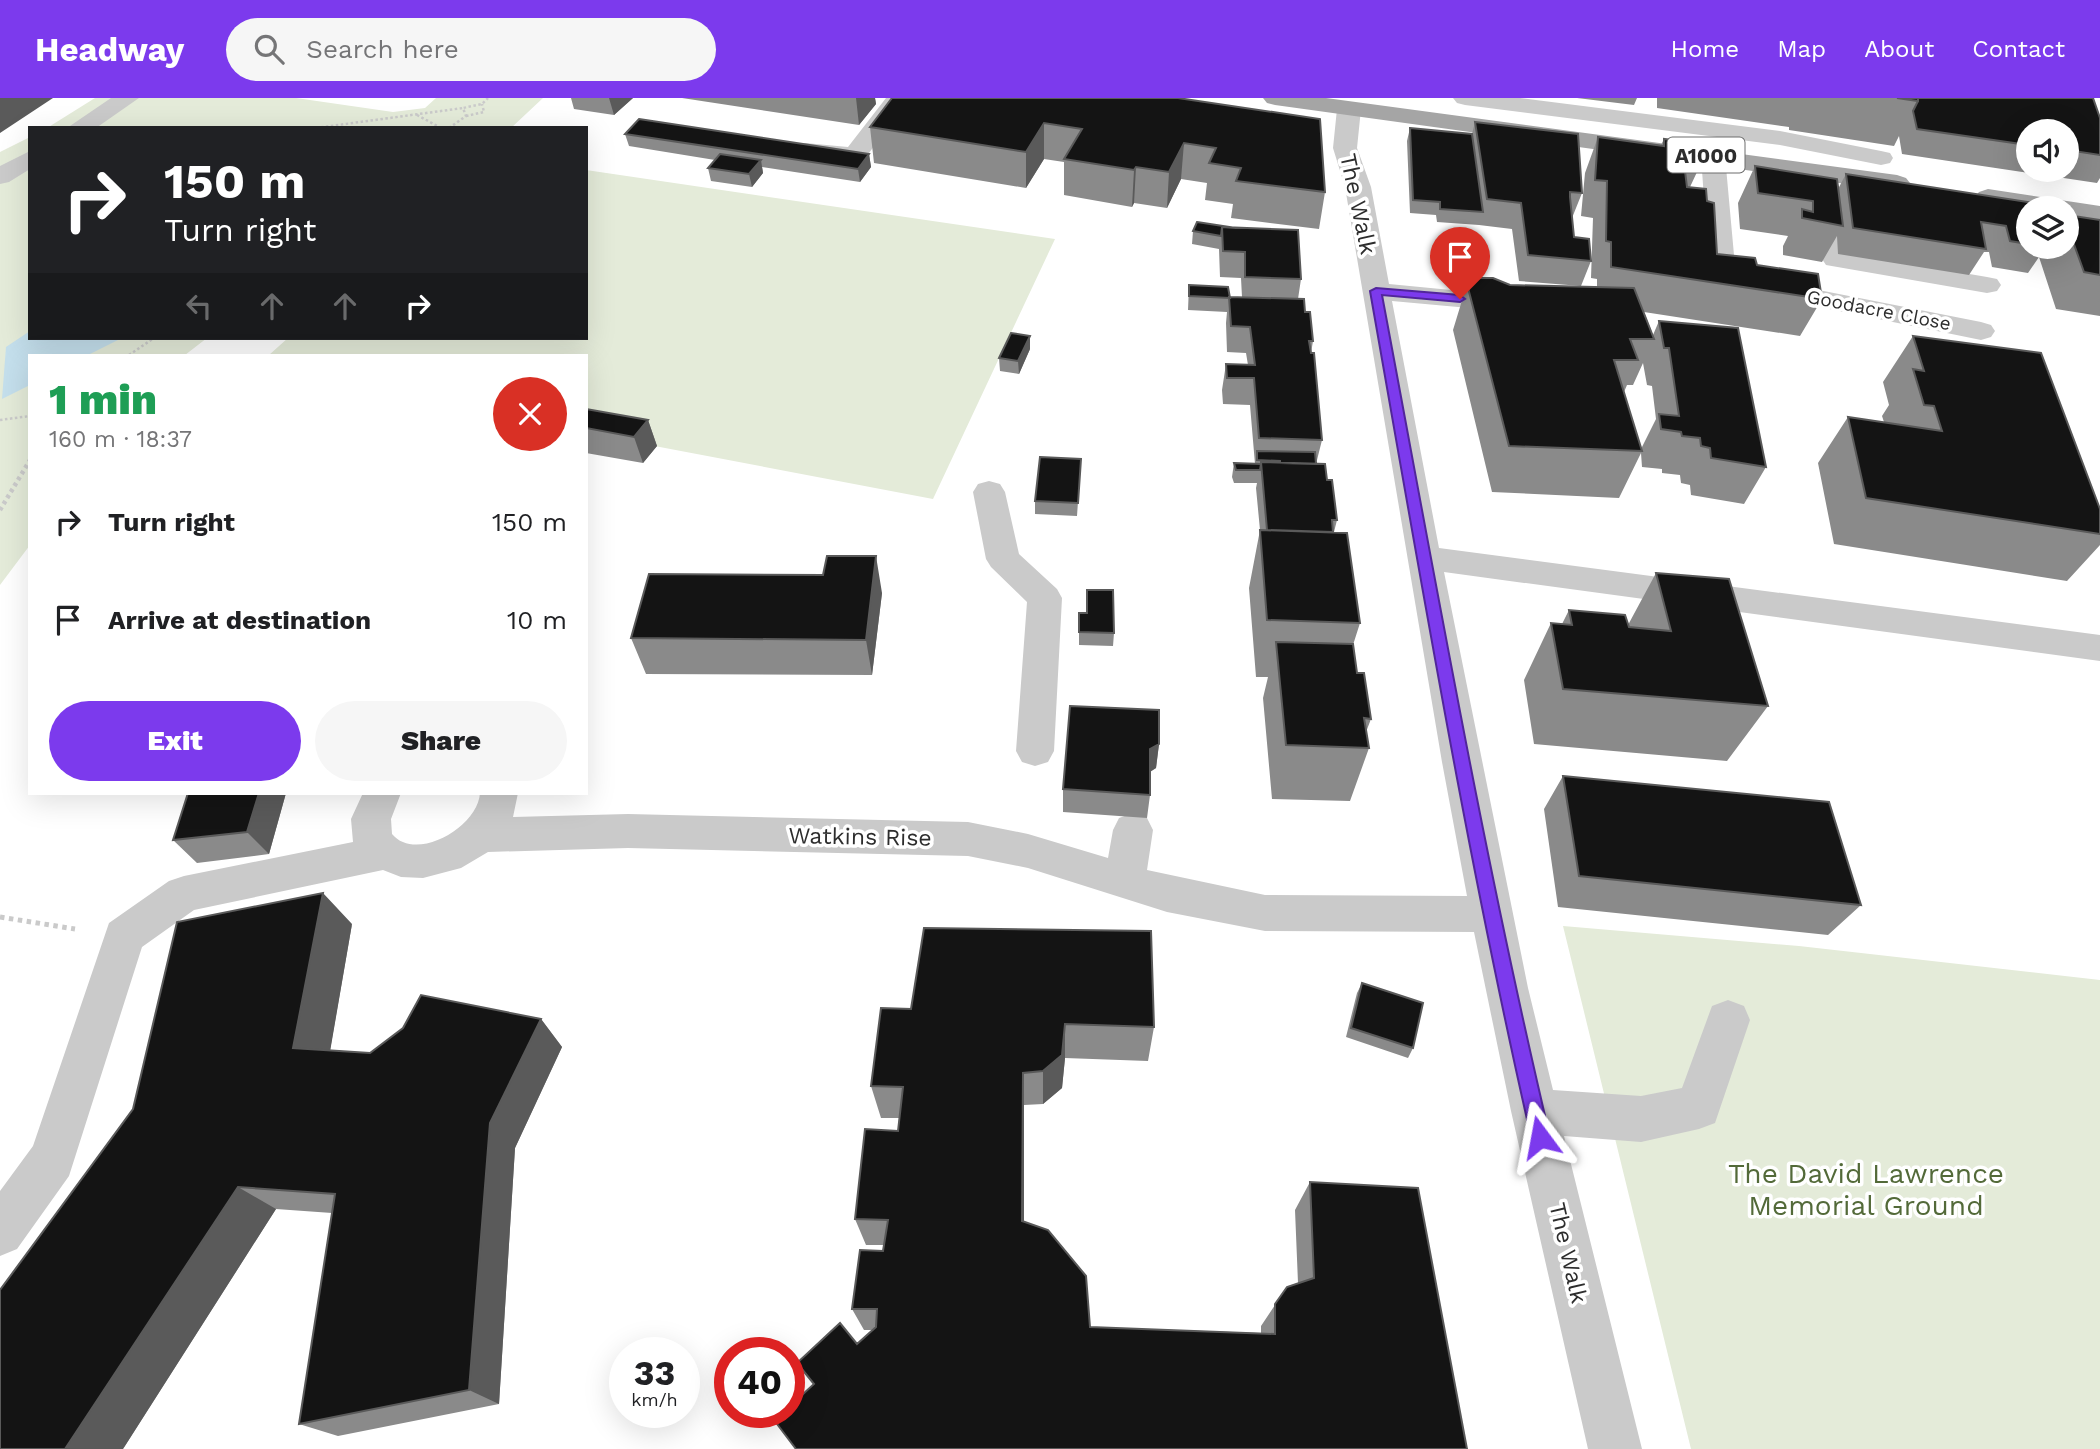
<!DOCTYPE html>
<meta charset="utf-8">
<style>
body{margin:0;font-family:"Work Sans",sans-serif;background:#f6f6f6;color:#202124;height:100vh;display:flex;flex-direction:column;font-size:26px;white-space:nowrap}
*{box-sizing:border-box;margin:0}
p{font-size:23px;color:#757577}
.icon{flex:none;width:38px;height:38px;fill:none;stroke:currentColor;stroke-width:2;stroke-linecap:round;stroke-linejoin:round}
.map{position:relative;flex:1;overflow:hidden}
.sheet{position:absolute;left:28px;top:256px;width:560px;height:441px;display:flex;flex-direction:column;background:#fff;border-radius:0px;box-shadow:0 7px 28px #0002}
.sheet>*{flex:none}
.top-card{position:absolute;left:28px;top:28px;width:560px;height:214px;border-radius:0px;box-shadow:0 7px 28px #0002;background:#202124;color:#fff;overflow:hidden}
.controls{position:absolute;left:2016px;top:21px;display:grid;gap:14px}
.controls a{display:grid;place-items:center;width:63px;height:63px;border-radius:50%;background:#fff;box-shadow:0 7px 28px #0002;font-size:35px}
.speed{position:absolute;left:609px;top:1239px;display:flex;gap:14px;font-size:35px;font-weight:700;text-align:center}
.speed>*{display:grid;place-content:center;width:91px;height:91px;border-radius:50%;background:#fff;box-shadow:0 7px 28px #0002;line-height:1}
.speed small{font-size:18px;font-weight:400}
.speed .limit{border:10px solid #d22;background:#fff;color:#111}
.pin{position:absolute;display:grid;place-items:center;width:60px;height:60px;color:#fff;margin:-72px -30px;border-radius:50% 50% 50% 0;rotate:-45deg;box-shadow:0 0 7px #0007}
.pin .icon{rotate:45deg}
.me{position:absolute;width:77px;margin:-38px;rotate:347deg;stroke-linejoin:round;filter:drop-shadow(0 0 5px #0008)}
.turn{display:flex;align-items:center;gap:24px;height:147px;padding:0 21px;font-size:32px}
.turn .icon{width:91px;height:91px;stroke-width:2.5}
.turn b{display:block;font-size:49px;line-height:60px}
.lanes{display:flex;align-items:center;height:66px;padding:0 21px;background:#0003;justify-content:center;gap:35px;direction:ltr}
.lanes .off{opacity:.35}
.round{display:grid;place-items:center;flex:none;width:74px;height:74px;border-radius:37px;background:#f6f6f6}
.overview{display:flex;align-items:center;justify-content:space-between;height:119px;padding:0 21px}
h1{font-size:42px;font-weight:800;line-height:52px;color:#1e9e55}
.primary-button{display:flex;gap:14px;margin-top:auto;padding:14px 21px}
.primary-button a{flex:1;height:80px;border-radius:42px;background:#7c3aed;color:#fff;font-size:28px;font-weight:800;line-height:80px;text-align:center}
.primary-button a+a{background:#f6f6f6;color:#202124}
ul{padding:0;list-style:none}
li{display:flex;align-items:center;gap:21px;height:98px;padding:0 21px}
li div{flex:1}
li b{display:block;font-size:26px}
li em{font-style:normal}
header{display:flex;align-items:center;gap:42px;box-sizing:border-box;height:98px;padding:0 35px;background:#7c3aed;color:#fff}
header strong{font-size:33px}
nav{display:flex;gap:38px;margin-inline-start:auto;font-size:24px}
.search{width:490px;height:63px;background:#f6f6f6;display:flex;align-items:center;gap:18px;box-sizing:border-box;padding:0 24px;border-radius:38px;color:#757577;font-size:26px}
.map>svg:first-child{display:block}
.green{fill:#e4ebd9}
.water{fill:#c4dfec}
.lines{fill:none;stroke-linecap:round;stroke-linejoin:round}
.path-far2{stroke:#cacaca;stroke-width:2.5;stroke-dasharray:2.5 2.5;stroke-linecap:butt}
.path-far1{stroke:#cacaca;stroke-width:4.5;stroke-dasharray:3.5 3.5;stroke-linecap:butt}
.path{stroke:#cacaca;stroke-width:5;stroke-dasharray:4.5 4.5;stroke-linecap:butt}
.minor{fill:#cacaca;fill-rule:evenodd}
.major{fill:#a5a5a5;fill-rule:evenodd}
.wall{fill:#8a8a8a;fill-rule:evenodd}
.shaded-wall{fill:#5a5a5a}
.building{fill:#141414;stroke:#5a5a5a;stroke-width:2}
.route{fill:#7c3aed;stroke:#51269a;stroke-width:2}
.labels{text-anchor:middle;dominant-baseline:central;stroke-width:7;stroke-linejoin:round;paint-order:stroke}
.far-street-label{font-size:19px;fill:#2d2d2d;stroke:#fff}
.shield{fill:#fff;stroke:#6c6c6c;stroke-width:2}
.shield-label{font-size:21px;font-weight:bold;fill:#2d2d2d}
.street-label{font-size:23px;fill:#2d2d2d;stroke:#fff}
.near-park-label{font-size:28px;fill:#536a39;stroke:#fff}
</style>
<header>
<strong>Headway</strong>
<div class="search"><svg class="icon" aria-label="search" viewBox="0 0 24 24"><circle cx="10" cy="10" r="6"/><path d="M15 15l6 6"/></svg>Search here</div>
<nav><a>Home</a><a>Map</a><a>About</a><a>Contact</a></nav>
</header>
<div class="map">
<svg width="2100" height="1351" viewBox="0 0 2100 1351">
<rect width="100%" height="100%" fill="#fff"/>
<path class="green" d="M95 0H296L393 14 425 10 436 0H543L511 30H47Z
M30 39V240H207L185 257H30V447L0 487V54Z
M586 72 1055 141 933 401 586 335V257H269L288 240H586Z
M1563 828 1799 848 2100 882V1351H1691Z"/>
<path class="water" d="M30 233V240H122L88 257H30V287L2 301 6 249Z"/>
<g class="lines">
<path class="path-far2" d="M417 17 441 30
M466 18 484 14 482 6
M316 30 463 10
M449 30 466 18 463 10 482 6 488 0
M129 257 154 240
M0 322 30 318"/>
<path class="path-far1" d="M0 412 30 362"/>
<path class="path" d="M0 819 75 831"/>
<path class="minor" d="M111 0H139L96 30H67Z
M886 0H910L866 59 846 65 796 57 793 52 796 47 805 45 848 49Z
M1453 0H1520L1780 33 1881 53 1890 55 1893 60 1890 65 1881 67 1780 47 1465 7 1457 5Z
M1349 4 1357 6 1361 11 1357 50 1371 89 1389 186 1513 198 1523 200 1527 206 1523 212 1513 214 1392 203 1439 450 2100 537V563L1444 474 1528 890 1553 992 1641 998 1682 990 1712 908 1728 902 1744 908 1750 922 1715 1025 1699 1031 1641 1044 1564 1038 1642 1351H1588L1511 1013 1474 834 1265 833 1167 814 1028 770 968 758 628 750 488 754 461 770 423 780 401 779 383 772 194 812 142 849 69 1078 17 1151 0 1158V1093L33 1048 109 825 169 783 184 778 353 744 351 721 363 695H401L391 721 392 736C416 765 478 729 480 695H518L513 719 628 716 968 724 1028 736 1108 760 1113 732 1119 720 1133 715 1147 720 1153 732 1147 772 1265 797 1467 798 1442 664 1345 89 1333 50 1337 11 1341 6Z
M1713 51 1722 53 1725 58 1734 157 1753 172 1778 184 1981 224 1991 227 1995 233 1991 239 1981 242 1761 197 1728 180 1708 158 1701 58 1704 53Z
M30 53V71L9 84 0 86V68Z
M1825 90 1834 93 1838 98 1847 155 1987 179 1997 181 2001 187 1997 193 1987 195 1826 167 1822 161 1812 98 1816 93Z
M989 383 1000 386 1005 394 1019 456 1057 491 1062 500 1054 653 1048 664 1035 668 1022 664 1016 653 1027 504 991 469 986 461 973 394 978 386Z"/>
<path class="major" d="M1263 0H1326L1897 77 1906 80 1910 85 1906 90 1897 93 1275 7 1267 5Z
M1988 91 2100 108V124L2067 119V110H2028V113L1979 104 1975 99 1979 94Z"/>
</g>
<path class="wall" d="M571 0H633L614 17 574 11Z
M682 0H875L876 6 859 27Z
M1178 0 1325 94 1319 131 1231 120 1233 106 1205 102 1207 85 1181 81 1167 110 1134 105 1132 109 1064 97V64L1044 61 1026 90 874 65 870 29Z
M1577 0H1637L1634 7Z
M1657 0H2093L2100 57V80L2097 85 1902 56 1899 38 1894 48 1789 32V28V29L1657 10ZM2028 33H2067V72H2028Z
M1475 24 1582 95 1572 120 1574 139 1591 163 1581 188 1519 183 1512 131 1479 127 1437 124 1436 117 1410 115 1407 43 1410 30 1472 36Z
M625 36 869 56 871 69 860 84 762 69 763 75 752 89 711 83 708 70 715 62 629 48Z
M1598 39 1661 47 1664 41 1697 74 1690 89 1707 103 1717 156 1757 167 1822 201 1800 238 1644 214 1653 237 1659 223 1766 369 1744 406 1691 397 1690 387 1681 385 1680 377 1662 375V371L1642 369 1641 355 1619 400 1492 394 1453 232 1467 186 1597 189V181L1591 180 1593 120 1581 118 1585 75ZM1643 265 1647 287 1652 288 1656 321 1641 351 1624 294 1627 287H1633Z
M1755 68 1838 91 1846 76 2041 106 2028 149H2067V117L2100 122V218L2056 211 2039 159 2028 175 1992 169 1989 154H1984L1969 177 1838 156 1837 138 1822 164 1783 157V148L1788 138 1740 131 1738 105Z
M1236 130 1301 181 1298 201 1305 214 1313 243 1311 255 1322 342 1316 366 1327 382 1337 422 1334 434 1360 525 1353 547 1357 575 1371 621 1366 634 1369 650 1350 703 1272 701 1263 600 1268 579H1256L1249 490 1260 432 1256 390 1257 385H1234L1232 379 1234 365 1255 366 1250 307 1223 306 1222 292 1226 266 1248 267 1246 255 1227 254 1226 225 1227 214 1188 212 1189 187 1229 199H1242L1241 180 1220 179 1219 151 1192 146 1193 133Z
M1030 238V251L1019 276 1000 273 999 260Z
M1913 238 2100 411V447L2067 483 1834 446 1818 365 1848 319 1884 324 1882 318 1889 307 1883 284Z
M586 311 648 322 657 348 643 365 586 355Z
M1080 374 1077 418 1035 416V403Z
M1656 475 1768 608 1727 663 1534 646 1524 582 1551 525 1562 526 1569 512 1628 527Z
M882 495 872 577 646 576 631 540Z
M1079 515H1087L1114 535 1113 548 1079 547Z
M1159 646 1156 670 1150 674V697L1147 720 1063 714V691Z
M1563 678 1861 807 1828 837 1558 809 1544 711Z
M188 695H286L269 756 197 765 173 742Z
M352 826 330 952 370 955 541 921 562 949 515 1050 499 1306 338 1338 299 1326 332 1115 276 1111 123 1351Z
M1362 885 1413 950 1408 960 1346 939 1357 895Z
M911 911 1154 929 1148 963 1065 960 1062 990 1043 1006 1024 1007V1124L1090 1229 1261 1235V1228L1287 1189 1298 1185 1295 1112 1310 1084 1467 1351 857 1246 872 1232H864L852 1211 883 1153 884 1147H866L855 1121 898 1033 899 1020H881L871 988Z"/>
<path class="shaded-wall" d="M0 0H53L0 35Z
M609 0H633L614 17Z
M856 0H875L876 6 859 27Z
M1044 25V61L1026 90V54Z
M1184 45 1181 81 1167 110 1169 74Z
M869 56 871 69 860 84 858 71Z
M761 62 763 75 752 89 749 76Z
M1136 69 1134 105 1132 109 1134 72Z
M1030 238V251L1019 276 1018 263Z
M648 322 657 348 643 365 634 339Z
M876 458 882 495 872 577 866 542Z
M1159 646 1156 670 1148 675 1150 651Z
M259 695H286L269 756 247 734Z
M323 795 352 826 326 977 293 950Z
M541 921 562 949 515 1050 499 1306 469 1292 490 1025Z
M1065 926V960L1062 990 1043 1006V973Z
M1023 975 1024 1007V1149L1022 1123Z
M238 1089 276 1111 123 1351H65Z"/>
<path class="building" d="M892 0H1178L1320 21 1325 94 1236 83 1241 70 1209 65 1216 50 1184 45 1169 74 1136 69 1134 72 1064 61 1082 31 1044 25 1026 54 870 29Z
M1897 0H1918V3Z
M1918 0H2093L2100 20V57L2067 52V33H2028V47L1917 31 1913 13 1918 3Z
M639 21 869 56 858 71 625 36Z
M1475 24 1578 36 1582 95 1570 94V99L1574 139 1589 141 1591 163 1528 157 1521 105 1487 101Z
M1410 30 1472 36 1483 114 1440 111V104L1413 102Z
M1598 39 1664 48V41L1695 45 1697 74 1685 73 1687 89 1706 91 1707 103 1714 105 1717 156 1755 160 1757 167 1818 176 1822 201 1611 169V144L1606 143 1607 83 1595 82Z
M720 56 761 62 749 76 708 70Z
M1755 68 1837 81 1843 128 1802 120V111L1813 114V103L1758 95Z
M1846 76 2041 106 2042 110H2028V146L2010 143 2006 128 1981 124 1986 151 1853 130Z
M2067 117 2100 122V177L2084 174 2067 127Z
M1197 124 1236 130 1222 129 1221 138 1193 133Z
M1222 129 1298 132 1301 181 1245 179V154L1223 153Z
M1476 180H1493L1510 187 1634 190 1654 241H1630L1638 262H1614L1642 353 1509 348 1467 186Z
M1189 187 1228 189 1230 200 1189 198Z
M1229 199 1304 201 1305 214H1310L1313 243H1309L1311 255H1314L1322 342 1259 340 1254 280H1227L1226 266 1255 267 1250 229 1231 228Z
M1659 223 1738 230 1766 369 1711 360 1710 350 1701 348 1700 340 1682 338 1681 334 1661 331 1659 316 1679 318 1669 250H1664Z
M1011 235 1030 238 1018 263 999 260Z
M1913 238 2041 255 2100 411V436L1866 400 1848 319 1942 333 1934 308 1924 307 1913 271 1924 273Z
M586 311 648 322 634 339 586 330Z
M1257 353 1315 354 1316 366 1280 365V363L1257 362Z
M1040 359 1081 361 1078 405 1035 403Z
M1261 364 1325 366 1327 382H1332L1337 422H1332L1333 434 1267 432Z
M1234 365 1261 366 1260 372H1236Z
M1260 432 1347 435 1360 525 1267 522Z
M827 458H876L866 542 631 540 649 476 823 477Z
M1656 475 1729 481 1768 608 1563 591 1551 525 1572 527 1569 512 1625 517 1629 529 1671 533Z
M1087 492H1113L1114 535 1079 534V515H1087Z
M1276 544 1353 546 1357 575H1364L1371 621 1364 620 1369 650 1286 647Z
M1070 608 1159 612V646L1150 651V697L1063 691Z
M1563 678 1829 704 1861 807 1579 778Z
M188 695H259L247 734 173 742Z
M323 795 293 950 370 955 403 930 421 897 541 921 490 1025 469 1292 299 1326 335 1096 238 1089 65 1351H0V1192L133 1011 177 824Z
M924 830 1151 833 1154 929 1065 926 1062 957 1043 973 1023 975 1022 1123 1048 1132 1086 1178 1090 1229 1275 1236V1206L1287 1189 1314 1180 1310 1084 1418 1090 1467 1351H796L774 1322 783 1314H789V1309L814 1286 797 1265 840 1225 857 1246 876 1229 877 1211H852L860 1152 883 1153 888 1122 855 1121 865 1031 898 1033 903 989 871 988 881 910 911 911Z
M1362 885 1423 905 1413 950 1351 930Z"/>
<path class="route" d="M1376 190 1460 197 1465 201 1460 204 1382 197C1435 479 1484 761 1550 1039L1547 1046 1540 1049 1534 1046 1531 1039C1467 759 1420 476 1370 193Z"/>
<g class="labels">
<g class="far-street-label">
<text transform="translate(1879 212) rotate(11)">Goodacre Close</text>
</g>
<rect class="shield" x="1667.5" y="39.5" width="77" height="35" rx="5"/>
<g class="shield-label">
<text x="1706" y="57">A1000</text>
</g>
<g class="street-label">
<text transform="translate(1358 106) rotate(78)">The Walk</text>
<text transform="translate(860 739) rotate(1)">Watkins Rise</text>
<text transform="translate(1568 1155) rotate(77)">The Walk</text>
</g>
<g class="near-park-label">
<text x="1866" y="1075">The David Lawrence<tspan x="1866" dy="32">Memorial Ground</tspan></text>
</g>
</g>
</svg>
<div class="controls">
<a><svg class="icon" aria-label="sound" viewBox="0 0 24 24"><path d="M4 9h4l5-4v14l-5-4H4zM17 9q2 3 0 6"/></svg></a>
<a><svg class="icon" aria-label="layers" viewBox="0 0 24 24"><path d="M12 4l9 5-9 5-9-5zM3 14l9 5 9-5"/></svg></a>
</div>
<div class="speed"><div>33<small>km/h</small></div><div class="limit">40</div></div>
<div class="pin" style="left:1460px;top:201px;background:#d93025"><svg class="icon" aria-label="arrive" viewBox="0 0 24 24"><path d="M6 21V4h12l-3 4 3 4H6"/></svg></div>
<svg class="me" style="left:1540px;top:1039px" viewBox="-20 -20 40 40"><path d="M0-17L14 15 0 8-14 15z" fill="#7c3aed" stroke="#fff" stroke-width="4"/></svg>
<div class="top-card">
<div class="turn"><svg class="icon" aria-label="right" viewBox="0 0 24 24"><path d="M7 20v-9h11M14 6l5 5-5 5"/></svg><div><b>150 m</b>Turn right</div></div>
<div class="lanes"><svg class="icon off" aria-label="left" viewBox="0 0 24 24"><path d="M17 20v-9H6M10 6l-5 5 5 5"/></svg><svg class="icon off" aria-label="ahead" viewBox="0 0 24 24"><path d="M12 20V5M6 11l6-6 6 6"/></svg><svg class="icon off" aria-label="ahead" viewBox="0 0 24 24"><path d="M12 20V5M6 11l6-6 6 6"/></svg><svg class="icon" aria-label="right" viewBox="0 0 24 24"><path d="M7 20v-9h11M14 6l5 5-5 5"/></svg></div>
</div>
<section class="sheet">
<div class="overview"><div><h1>1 min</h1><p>160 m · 18:37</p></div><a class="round" style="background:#d93025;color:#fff"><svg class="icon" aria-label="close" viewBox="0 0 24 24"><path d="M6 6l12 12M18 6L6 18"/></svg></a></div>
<ul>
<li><svg class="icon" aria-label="right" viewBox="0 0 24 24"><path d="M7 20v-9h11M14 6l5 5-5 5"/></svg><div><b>Turn right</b></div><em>150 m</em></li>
<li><svg class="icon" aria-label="arrive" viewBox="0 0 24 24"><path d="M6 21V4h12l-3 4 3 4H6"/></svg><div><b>Arrive at destination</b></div><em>10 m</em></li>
</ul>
<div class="primary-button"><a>Exit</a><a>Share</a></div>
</section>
</div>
